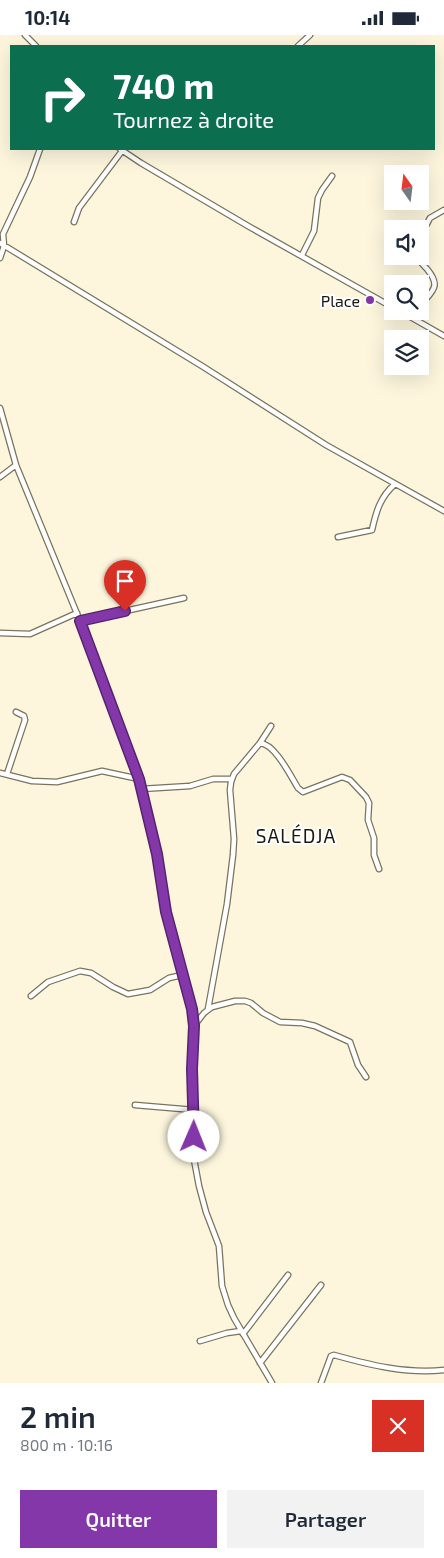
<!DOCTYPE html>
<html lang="fr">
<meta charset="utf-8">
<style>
body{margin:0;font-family:"Exo 2",sans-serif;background:#f2f2f3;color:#1f2937;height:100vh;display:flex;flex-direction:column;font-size:19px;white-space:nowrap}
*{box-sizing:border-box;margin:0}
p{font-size:16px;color:#747a83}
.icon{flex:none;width:28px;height:28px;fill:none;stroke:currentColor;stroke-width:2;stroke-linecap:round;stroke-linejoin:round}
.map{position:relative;height:1348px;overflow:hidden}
.drawer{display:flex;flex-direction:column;background:#fff;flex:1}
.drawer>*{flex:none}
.banner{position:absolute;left:10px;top:10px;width:425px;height:105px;border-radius:0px;box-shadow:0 5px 20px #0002;background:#0b6e4f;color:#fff;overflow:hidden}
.needle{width:32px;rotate:346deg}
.tools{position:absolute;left:384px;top:130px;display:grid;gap:10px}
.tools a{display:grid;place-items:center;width:45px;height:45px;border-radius:0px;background:#fff;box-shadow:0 5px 20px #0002;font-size:25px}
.pin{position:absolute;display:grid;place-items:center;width:42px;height:42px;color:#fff;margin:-51px -21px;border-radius:50% 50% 50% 0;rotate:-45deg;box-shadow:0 0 5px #0007}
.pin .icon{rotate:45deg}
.me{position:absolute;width:55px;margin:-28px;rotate:1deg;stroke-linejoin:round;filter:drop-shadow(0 0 4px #0008)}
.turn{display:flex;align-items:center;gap:18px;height:105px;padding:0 20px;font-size:22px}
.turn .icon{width:65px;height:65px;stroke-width:2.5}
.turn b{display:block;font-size:35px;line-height:42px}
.round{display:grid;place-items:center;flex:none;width:52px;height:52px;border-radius:0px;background:#f2f2f3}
.overview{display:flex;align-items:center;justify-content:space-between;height:85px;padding:0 20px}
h1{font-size:30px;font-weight:600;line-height:38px}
.action{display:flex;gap:10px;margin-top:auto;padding:10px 20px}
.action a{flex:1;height:58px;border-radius:0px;background:#8437a8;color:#fff;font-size:20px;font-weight:600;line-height:58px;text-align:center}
.action a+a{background:#f2f2f3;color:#1f2937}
.status{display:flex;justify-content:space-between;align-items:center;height:35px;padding:0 25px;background:#fff;direction:ltr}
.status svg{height:14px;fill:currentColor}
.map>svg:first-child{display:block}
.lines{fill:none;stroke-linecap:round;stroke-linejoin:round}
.street-casing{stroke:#7a735d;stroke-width:7}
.street{stroke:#fff;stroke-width:4.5}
.route-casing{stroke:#56246d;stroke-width:12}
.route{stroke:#8437a8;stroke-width:9}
.poi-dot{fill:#8437a8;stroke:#fff;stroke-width:2}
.labels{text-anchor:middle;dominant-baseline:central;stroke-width:4;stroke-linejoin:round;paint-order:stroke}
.poi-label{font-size:16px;fill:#1a180f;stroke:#fff;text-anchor:end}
.quarter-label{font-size:19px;letter-spacing:1px;fill:#1a180f;stroke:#fff}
</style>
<div class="status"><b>10:14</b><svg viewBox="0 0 49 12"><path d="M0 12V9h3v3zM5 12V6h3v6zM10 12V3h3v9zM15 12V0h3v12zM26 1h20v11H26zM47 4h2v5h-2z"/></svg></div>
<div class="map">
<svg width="444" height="1348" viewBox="0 0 444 1348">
<rect width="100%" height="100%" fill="#fdf6dd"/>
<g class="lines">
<defs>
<path id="street" d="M25 0 36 11
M298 11 310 0
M120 114 141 128 248 191 392 272
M74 187 79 173 85 165 122 116
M420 202 430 183 444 175
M0 208 202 331 326 410 444 476
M302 220 314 196 318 163 322 155 332 141
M417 221C419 226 423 230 427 234 442 252 432 256 420 271
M0 223 4 211 3 199 30 142 40 114
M400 276 444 301
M411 282 416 276
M0 373 16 430 80 586 139 744 157 819 166 877 194 984 193 1119 199 1151 206 1177 219 1211 222 1251 228 1270 234 1283 272 1348
M0 442 16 430
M338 502 372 495C376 477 380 462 395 449
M80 586 184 563
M0 598 30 599 77 578
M260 708C275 709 290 740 298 753L303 757 342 742 350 745 366 762 369 768 368 785 374 803V820L379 834
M0 738 32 746 57 747 102 736 139 744
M7 739 25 685 24 681 16 677
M141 754 190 751 213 744H232
M31 961 48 947 80 936 91 938 113 952 128 959 150 955 169 943 182 940
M208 974 227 869 233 820 234 804 230 755 231 747 234 739 260 708 271 691
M194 991 204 978 212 972 235 966H245L251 968 263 978 280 987 302 988 315 991 350 1007 358 1030 366 1042
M135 1070 194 1075
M243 1299 288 1240
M200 1306 227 1298 241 1296
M260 1328 321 1250
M321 1348 331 1321 334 1320C370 1330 406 1339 444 1335"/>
</defs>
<use href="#street" class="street-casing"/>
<use href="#street" class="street"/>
</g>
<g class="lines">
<defs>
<path id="route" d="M125 576 80 586 139 744 157 819 166 877 192 974 194 991 192 1034 194 1102"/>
</defs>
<use href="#route" class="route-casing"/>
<use href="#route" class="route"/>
</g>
<circle class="poi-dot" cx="370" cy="265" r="5"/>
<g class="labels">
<g class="poi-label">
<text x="360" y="265">Place</text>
</g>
<g class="quarter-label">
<text x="296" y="800">SALÉDJA</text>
</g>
</g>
</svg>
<div class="tools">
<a><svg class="needle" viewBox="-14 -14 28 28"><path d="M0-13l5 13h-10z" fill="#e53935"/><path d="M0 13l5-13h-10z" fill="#747a83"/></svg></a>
<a><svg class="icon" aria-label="sound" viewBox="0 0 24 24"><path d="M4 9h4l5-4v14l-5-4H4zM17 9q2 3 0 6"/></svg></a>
<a><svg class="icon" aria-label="search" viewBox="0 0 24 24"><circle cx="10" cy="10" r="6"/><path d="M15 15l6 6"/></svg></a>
<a><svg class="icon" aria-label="layers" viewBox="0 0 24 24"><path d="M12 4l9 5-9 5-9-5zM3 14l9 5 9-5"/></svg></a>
</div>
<div class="pin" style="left:125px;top:576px;background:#d93025"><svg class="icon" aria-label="arrive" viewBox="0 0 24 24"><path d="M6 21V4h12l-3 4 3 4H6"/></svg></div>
<svg class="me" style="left:194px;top:1102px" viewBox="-20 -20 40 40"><circle r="19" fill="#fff"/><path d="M0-13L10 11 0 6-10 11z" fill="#8437a8"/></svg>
<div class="banner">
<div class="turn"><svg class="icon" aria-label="right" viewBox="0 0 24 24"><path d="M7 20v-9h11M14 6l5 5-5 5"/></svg><div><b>740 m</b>Tournez à droite</div></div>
</div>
</div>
<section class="drawer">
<div class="overview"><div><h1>2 min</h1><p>800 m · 10:16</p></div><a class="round" style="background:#d93025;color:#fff"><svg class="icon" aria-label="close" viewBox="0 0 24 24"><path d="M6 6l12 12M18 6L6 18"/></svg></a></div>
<div class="action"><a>Quitter</a><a>Partager</a></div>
</section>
